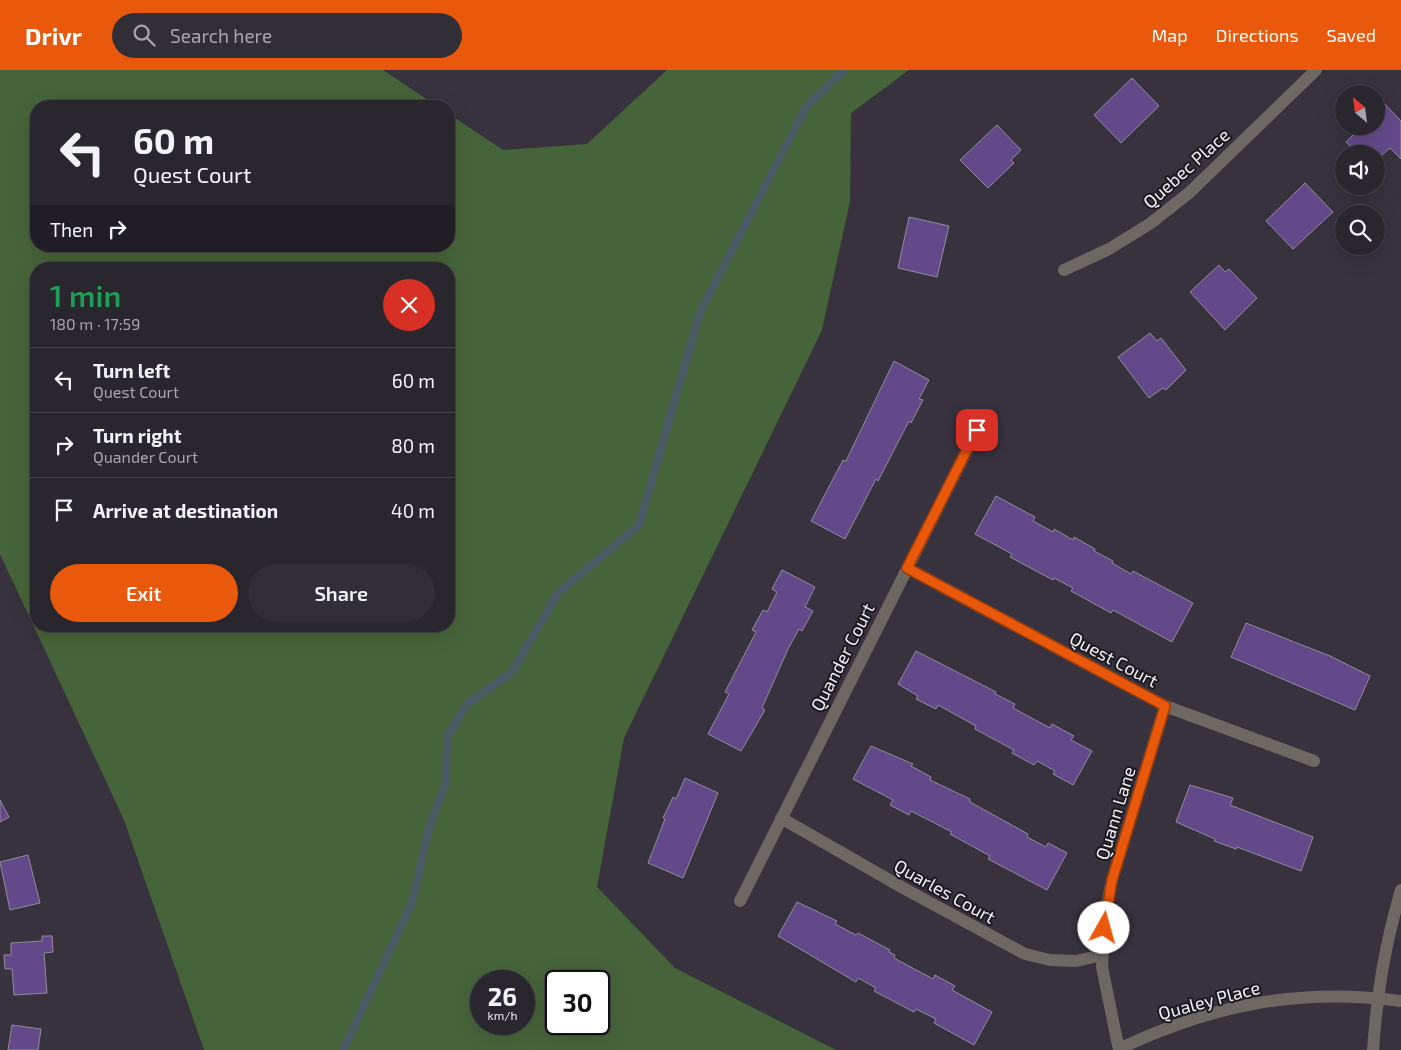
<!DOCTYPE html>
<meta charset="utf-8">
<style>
body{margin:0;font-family:"Exo 2",sans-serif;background:#312e36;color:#f1f3f6;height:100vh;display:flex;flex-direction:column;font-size:19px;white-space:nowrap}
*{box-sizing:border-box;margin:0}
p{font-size:16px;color:#a5a5aa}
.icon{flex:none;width:28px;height:28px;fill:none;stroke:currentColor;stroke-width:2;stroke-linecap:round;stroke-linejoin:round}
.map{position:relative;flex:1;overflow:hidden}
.details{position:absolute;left:30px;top:192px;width:425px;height:370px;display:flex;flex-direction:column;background:#29262e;border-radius:20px;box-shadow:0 5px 20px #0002,0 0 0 1px #45434a}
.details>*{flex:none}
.hud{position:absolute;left:30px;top:30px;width:425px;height:152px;border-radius:20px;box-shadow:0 5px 20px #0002,0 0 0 1px #45434a;background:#29262e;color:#f1f3f6;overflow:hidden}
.needle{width:32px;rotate:331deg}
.buttons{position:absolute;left:1335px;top:15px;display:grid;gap:10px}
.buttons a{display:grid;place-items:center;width:50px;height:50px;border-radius:50%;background:#29262e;box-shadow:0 5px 20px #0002,0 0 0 1px #45434a;font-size:25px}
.speed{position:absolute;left:470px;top:900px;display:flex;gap:10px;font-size:25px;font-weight:700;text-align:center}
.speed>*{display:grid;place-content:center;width:65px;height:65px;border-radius:50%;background:#29262e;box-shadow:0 5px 20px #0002,0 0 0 1px #45434a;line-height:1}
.speed small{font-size:12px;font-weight:400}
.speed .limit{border:2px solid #111;border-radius:8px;background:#fff;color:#111}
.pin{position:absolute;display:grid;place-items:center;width:42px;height:42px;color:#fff;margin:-21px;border-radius:10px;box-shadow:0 2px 8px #0006}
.me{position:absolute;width:55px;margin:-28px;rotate:7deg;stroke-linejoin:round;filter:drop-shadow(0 0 4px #0008)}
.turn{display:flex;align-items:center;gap:18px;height:105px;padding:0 20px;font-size:22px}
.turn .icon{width:65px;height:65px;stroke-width:2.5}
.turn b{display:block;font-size:35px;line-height:42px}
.then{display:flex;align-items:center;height:48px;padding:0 20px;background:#0003;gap:10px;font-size:19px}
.round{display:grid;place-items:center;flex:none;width:52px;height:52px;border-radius:26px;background:#312e36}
.headline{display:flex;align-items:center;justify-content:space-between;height:85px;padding:0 20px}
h1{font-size:30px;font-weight:600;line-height:38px;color:#1e9e55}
.action{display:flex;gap:10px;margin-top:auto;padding:10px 20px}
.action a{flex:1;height:58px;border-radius:30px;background:#ea580c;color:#fff;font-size:20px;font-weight:600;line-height:58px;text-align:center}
.action a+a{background:#312e36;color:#f1f3f6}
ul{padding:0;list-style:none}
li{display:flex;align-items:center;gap:15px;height:65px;padding:0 20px;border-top:1px solid #45434a}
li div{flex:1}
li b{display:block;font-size:19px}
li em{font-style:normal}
header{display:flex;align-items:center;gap:30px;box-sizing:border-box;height:70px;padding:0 25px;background:#ea580c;color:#fff}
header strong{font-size:24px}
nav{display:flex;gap:28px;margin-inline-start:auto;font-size:18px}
.search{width:350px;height:45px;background:#312e36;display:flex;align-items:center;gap:12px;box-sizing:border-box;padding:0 18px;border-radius:28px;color:#a5a5aa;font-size:19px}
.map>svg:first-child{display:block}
.green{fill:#46643a;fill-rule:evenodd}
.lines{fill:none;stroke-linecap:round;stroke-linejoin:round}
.stream{stroke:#4a5b66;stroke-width:8}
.building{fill:#63498a;stroke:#918c9b}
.minor{stroke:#6e6863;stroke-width:12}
.tertiary{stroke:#6e6863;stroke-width:12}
.route-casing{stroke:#983908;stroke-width:12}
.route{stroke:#ea580c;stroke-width:9}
.labels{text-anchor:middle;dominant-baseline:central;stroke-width:4;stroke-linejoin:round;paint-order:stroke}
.street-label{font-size:18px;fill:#f1eef6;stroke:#1d1b20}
</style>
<header>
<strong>Drivr</strong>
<div class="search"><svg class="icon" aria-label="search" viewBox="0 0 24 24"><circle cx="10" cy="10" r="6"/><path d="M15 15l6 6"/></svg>Search here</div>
<nav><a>Map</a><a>Directions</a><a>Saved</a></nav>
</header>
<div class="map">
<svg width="1401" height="980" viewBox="0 0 1401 980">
<rect width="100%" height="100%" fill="#37323e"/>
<path class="green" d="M0 0H383L437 36H36V176H449V44L503 80 587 74 667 0H909L851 43 850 131 822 260 624 668 597 817 675 898 836 980H204L124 750 0 484ZM36 199H449V556H36ZM481 911H524V954H481ZM556 911H599V954H556Z"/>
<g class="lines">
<path class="stream" d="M343 980 412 833 428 761 446 712 447 667 467 634 512 602 558 523 639 455 700 242 806 37 844 0"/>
</g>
<path class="building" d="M1132 8 1159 36 1121 73 1094 45Z
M1381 30 1401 51V89L1390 78 1376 90V84H1358L1346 72 1357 61 1354 56H1376V35Z
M997 55 1021 80 1011 90 1014 93 988 118 960 90Z
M1305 113 1333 142 1293 179 1266 151Z
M909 147 949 156 937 207 898 198Z
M1219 195 1225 202 1229 199 1257 228 1225 260 1190 222Z
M1150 263 1157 271 1161 268 1186 300 1166 320 1163 318 1149 328 1118 287Z
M894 291 929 310 919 329 923 330 911 353 909 351 878 411 876 409 845 469 811 451 843 390 846 391Z
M996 426 1035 447 1033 451 1053 462 1054 459 1073 470 1074 467 1095 479 1094 481 1113 491 1112 493 1131 504 1133 501 1193 533 1172 572 1113 540 1111 543 1071 521 1073 518 1054 508 1053 510 1010 487 1012 484 975 464Z
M782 500 815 517 805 537 813 541 802 561 799 559 788 579 762 638 765 640 741 681 708 664 729 624 725 622 756 562 752 560 763 540 767 542 777 522 772 519Z
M1246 553 1330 586 1370 606 1355 640 1231 587Z
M916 581 996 622 995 624 1015 634 1013 638 1050 658 1052 654 1074 666 1071 670 1092 681 1073 715 1053 704 1055 701 1037 691 1034 695 1012 683 1014 680 975 659 976 656 938 635 936 639 916 629 918 626 898 614Z
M871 676 913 694 911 696 931 707 930 710 970 729V732L1028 764 1027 767 1046 777 1048 773 1067 783 1047 820 988 789 990 786 950 764 952 762 911 741 909 745 890 735 893 730 853 709Z
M685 708 718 723 683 808 648 793 665 749 663 748 673 727 676 729Z
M1190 715 1233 728 1230 735 1313 767 1301 801 1237 777 1236 779 1214 771 1215 769 1176 752Z
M0 730 9 747 0 752Z
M28 785 40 833 10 840 0 792Z
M797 832 837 851 835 854 856 865 858 863 890 880 889 882 895 885 894 888 933 909 935 905 955 916 952 920 992 942 974 975 934 953 936 949 916 939 914 942 874 921 876 918 858 908 856 912 778 866Z
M42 866H52L53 882 44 883 47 923 14 925 12 899H5L4 885H11V873L42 871Z
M12 955 41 959 38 980H8Z"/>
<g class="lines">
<path class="minor" d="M1064 200 1109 179 1151 153 1190 122 1316 0
M907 498 1165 636 1314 691
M781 748 905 819 1025 884 1050 890 1076 891 1102 885
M740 831 977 360
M1119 979C1211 935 1300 917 1401 931
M1119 980 1102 897 1105 845 1112 810 1165 636"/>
<path class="tertiary" d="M1373 980C1377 922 1385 875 1401 820"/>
</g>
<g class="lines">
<defs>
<path id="route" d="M977 360 907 498 1165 636 1112 810 1104 858"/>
</defs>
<use href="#route" class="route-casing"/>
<use href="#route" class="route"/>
</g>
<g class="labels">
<g class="street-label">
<text transform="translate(1186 98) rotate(-42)">Quebec Place</text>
<text transform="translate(842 587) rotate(-63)">Quander Court</text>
<text transform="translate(1114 589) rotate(28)">Quest Court</text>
<text transform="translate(1115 743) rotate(-73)">Quann Lane</text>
<text transform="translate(945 821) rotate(29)">Quarles Court</text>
<text transform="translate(1209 930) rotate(-15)">Qualey Place</text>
</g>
</g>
</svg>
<div class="buttons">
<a><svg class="needle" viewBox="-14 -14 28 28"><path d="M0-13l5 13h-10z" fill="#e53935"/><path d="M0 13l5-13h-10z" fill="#a5a5aa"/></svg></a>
<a><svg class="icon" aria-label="sound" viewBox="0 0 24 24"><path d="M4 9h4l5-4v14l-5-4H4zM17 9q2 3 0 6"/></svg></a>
<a><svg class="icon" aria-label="search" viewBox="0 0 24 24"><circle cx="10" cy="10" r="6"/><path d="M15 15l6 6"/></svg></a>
</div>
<div class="speed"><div>26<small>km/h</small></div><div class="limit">30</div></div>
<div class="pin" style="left:977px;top:360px;background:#d93025"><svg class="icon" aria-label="arrive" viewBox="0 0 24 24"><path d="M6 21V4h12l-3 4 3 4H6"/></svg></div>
<svg class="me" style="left:1104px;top:858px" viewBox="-20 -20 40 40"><circle r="19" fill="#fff"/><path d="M0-13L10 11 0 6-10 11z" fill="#ea580c"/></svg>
<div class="hud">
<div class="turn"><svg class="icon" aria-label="left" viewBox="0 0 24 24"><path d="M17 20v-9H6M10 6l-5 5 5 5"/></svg><div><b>60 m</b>Quest Court</div></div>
<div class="then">Then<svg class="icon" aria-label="right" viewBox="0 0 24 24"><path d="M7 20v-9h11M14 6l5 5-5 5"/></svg></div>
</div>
<section class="details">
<div class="headline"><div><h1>1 min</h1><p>180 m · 17:59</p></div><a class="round" style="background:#d93025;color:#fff"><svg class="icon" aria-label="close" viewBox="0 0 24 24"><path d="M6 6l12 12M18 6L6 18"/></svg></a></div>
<ul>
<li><svg class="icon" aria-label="left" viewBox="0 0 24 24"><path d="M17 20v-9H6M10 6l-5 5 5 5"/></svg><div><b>Turn left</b><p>Quest Court</p></div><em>60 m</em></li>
<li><svg class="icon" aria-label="right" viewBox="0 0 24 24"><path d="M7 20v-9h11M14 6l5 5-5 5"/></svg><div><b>Turn right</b><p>Quander Court</p></div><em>80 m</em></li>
<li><svg class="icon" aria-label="arrive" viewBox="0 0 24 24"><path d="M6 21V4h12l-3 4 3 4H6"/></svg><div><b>Arrive at destination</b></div><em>40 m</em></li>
</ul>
<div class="action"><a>Exit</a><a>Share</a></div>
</section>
</div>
